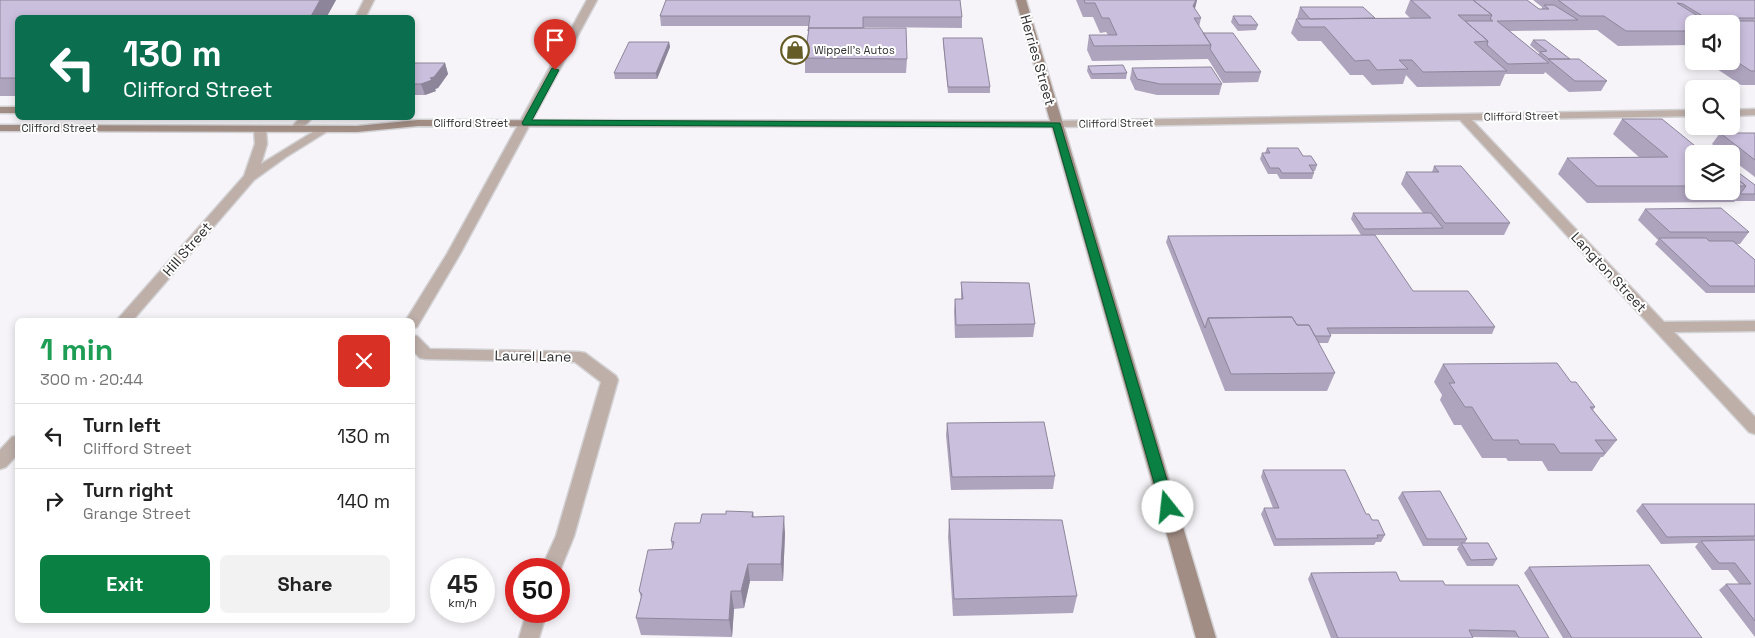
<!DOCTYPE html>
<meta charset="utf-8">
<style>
body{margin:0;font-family:"Space Grotesk",sans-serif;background:#f2f2f2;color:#222;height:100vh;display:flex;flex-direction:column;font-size:19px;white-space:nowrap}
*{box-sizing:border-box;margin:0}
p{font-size:16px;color:#767676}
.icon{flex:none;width:28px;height:28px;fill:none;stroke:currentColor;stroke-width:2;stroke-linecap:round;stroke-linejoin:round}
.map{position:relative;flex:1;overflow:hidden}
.panel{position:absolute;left:15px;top:318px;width:400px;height:305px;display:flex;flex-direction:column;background:#fff;border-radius:8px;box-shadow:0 2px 8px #0003}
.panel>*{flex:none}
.hud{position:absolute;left:15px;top:15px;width:400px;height:105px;border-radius:8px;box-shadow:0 2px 8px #0003;background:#0b6e4f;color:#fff;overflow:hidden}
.buttons{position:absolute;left:1685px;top:15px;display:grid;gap:10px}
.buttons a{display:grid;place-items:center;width:55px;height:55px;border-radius:8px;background:#fff;box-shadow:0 2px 8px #0003;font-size:25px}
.speed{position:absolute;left:430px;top:558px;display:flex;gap:10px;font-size:25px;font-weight:700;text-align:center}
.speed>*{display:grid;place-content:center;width:65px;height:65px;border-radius:50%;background:#fff;box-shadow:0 2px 8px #0003;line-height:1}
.speed small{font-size:12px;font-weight:400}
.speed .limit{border:8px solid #d22;background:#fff;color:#111}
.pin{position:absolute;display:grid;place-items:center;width:42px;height:42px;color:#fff;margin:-51px -21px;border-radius:50% 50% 50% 0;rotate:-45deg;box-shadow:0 0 5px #0007}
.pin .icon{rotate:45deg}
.me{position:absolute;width:55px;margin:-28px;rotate:344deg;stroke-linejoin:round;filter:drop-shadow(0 0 4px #0008)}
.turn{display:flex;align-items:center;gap:18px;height:105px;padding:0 25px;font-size:22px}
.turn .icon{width:65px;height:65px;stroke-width:2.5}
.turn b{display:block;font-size:35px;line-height:42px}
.round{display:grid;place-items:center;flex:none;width:52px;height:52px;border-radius:8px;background:#f2f2f2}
.head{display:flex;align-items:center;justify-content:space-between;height:85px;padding:0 25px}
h1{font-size:30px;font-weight:700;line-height:38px;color:#1e9e55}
.button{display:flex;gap:10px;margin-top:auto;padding:10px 25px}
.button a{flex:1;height:58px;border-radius:8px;background:#0b8043;color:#fff;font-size:20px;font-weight:700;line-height:58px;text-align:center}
.button a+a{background:#f2f2f2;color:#222}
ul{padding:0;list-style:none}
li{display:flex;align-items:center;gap:15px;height:65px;padding:0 25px;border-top:1px solid #e0e0e0}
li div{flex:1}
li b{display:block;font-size:19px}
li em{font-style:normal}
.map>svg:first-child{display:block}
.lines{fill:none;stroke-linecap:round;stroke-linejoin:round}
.street-casing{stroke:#d2d1d4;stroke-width:3}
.secondary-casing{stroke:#d2d1d4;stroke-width:3}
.street{fill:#beafa9;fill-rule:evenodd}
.secondary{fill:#a28d84;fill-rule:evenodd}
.wall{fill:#aea4be}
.shaded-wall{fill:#8d869b}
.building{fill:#cabfdd;stroke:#8d869b}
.route{fill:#0b8043;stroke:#07532c}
.labels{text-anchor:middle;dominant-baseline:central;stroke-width:4;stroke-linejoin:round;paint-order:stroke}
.far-poi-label{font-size:11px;fill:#2f2f30;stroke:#fff;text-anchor:start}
.far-street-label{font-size:11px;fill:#2f2f30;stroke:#fff}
.street-label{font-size:14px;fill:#2f2f30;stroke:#fff}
</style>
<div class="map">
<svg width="1755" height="638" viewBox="0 0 1755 638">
<rect width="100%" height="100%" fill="#f6f4f8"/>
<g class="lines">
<defs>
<path id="street" d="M364 0H374L365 18H355Z
M587 0H597L460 254 417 327 412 328V320H406L447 254Z
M1755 109V115L1731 116V110Z
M1694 110V116L1472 120 1664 322 1755 321V331L1674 332 1755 417V434L1749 432 1460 120 1057 127 1051 124 1057 121Z
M300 118H312L300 131H292L290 129Z
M260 126 266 129 267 144 261 164 321 127 325 126 331 129 286 157 254 180 133 320H117L244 176 255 144 254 129Z
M412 335 417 336 430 349 579 352 585 353 616 376 618 380 574 536 559 573V569H541L556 536 601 382 575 362 426 359 420 358 412 350Z
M18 436V454L6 467 0 469V450L12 437Z
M527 611H547L539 638H519Z"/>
<path id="secondary" d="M1016 0H1026L1216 638H1196L1052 127 418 126 357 132 0 131V125L357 126 418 120 1050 121Z
M0 107H18V113H0Z"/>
</defs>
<use href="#street" class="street-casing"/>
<use href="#secondary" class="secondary-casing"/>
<use href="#street" class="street"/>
<use href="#secondary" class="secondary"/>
</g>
<path class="wall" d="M0 0H336L326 18H18V96H0Z
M666 0 962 17V28L864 27 907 59 906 73H805V58L809 26H661L660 16Z
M1076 0H1197L1195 9 1201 18 1199 27 1203 33 1261 72 1258 82 1223 83 1208 59 1092 61 1087 50 1089 35H1108L1106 32 1100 33 1093 17H1083Z
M1410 0H1527L1539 9H1542V7L1533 0H1755V85H1741L1705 61H1731V24H1694V45L1618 46 1597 30 1510 31 1538 55 1539 53 1530 45 1533 40 1570 59 1607 81 1601 91 1569 92 1545 72 1544 74H1505L1500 86 1417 87 1406 75 1403 84 1372 85 1363 75H1350L1321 41H1298L1291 33 1296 19H1298L1297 18 1300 7 1375 18H1410L1405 13Z
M1233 16 1258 25 1256 30 1238 31 1231 22Z
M943 38 990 87V93H948L943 43Z
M669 42 670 47 657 79H615L614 73Z
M412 63H445L448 74 438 88 435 89 436 91 425 95H412Z
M1088 66 1127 73 1126 79H1091L1087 71Z
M1132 68 1222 84 1219 95H1157L1135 90 1130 79Z
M1622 119 1694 154V191H1731V173L1755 185V201H1735L1734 202 1587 203 1558 174 1567 158 1639 157 1613 134Z
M1720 133H1755V177L1731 159V154H1724L1712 144Z
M1267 148 1303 156 1317 165 1315 171H1313L1314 173 1312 179H1280L1277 174H1268L1260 159 1262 153H1265Z
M1434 166 1510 223 1504 235H1361L1351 219 1353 213H1423L1401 184 1406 172H1432Z
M1645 209 1749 232 1740 244H1736L1755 260V293H1706L1655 244 1658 240 1638 220Z
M1168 236 1413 291 1495 327 1492 334H1330L1331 336 1328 343H1318L1335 373 1327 391H1225L1166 242Z
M961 282 1035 324 1033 337 955 338 954 311 955 299H961Z
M1443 364 1571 382 1595 407 1593 410 1617 440 1603 457H1601L1592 471H1548L1542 461H1508L1506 458H1482L1461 425H1454L1440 400 1442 395 1434 382Z
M947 423 1055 476 1053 489 951 490 946 435Z
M1263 470 1366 514 1385 535 1381 542H1376L1374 545 1274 546 1261 514 1264 508H1273L1261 477Z
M1402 492 1467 539 1465 543 1497 559 1493 566H1467L1457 549 1459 546H1423L1398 498Z
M1642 504H1755V637L1719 590 1726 584H1739L1728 570H1712L1695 547 1698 543 1661 544 1636 511Z
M753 512 754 517 785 533 783 581H750L744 608 734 609 732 637 641 635 636 618 641 598 639 591 672 549V547L671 541 700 523 726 514Z
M949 519 1077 596 1073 613 953 616 948 537Z
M1529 567 1702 638H1563L1524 573Z
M1311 573 1445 585 1549 638 1472 637 1473 638H1331L1308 579Z"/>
<path class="shaded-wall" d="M320 0H336L326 18H310Z
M1196 0H1197L1194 11 1193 6Z
M669 42 670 47 657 79 656 73Z
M445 63 448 74 438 88 435 89 436 91 425 95 421 84 430 78Z
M784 516 785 533 783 581 781 564Z
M748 564 750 581 744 608 741 591Z
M731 591 734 609 732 637 729 620Z"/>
<path class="building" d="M0 0H320L310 18H18V78H0Z
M666 0H960L962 17H863V28H809L808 31 810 16H660Z
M1084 0H1196L1193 6 1201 18H1194L1211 45 1094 46 1089 35H1117L1109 18H1102L1095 3H1085Z
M1411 0H1473L1492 15H1458L1488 41 1474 42 1507 71 1423 72 1412 60H1399L1408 69 1377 70 1369 60 1355 61 1325 27H1302L1296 19 1431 18Z
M1473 0H1527L1539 9H1549L1544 5H1554L1578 20 1497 21 1549 63 1508 64 1487 45 1488 41 1465 21H1493L1490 19 1492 15Z
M1558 0H1755V18H1706L1683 4 1677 3 1706 21H1754L1755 22V71H1751L1731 58V42H1736L1731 39V24H1694V31H1626L1604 16H1580Z
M1300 7H1363L1375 18 1310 19Z
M1233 16H1251L1258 25H1239Z
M809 28H906L907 59 805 58Z
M1203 33H1233L1261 72H1225L1210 49 1211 45Z
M943 38H982L990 87H948Z
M1533 40H1545L1570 59H1549L1540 52 1547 51Z
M629 42H669L656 73H614Z
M1548 59H1579L1607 81H1575Z
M412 63H445L434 77 430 78 432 80 421 84H412Z
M1123 65 1127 73 1092 74 1088 66Z
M1211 67 1222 84H1160L1137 79 1132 68Z
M1622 119H1662L1705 154H1694V186H1597L1567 158 1668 157Z
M1720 133H1755V160Z
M1267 148H1298L1303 156H1311L1317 165H1309L1314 173H1282L1279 168H1270L1262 153H1270Z
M1434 166H1461L1510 223H1445L1406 172H1439Z
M1731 173H1739L1755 185V194H1740L1746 186 1731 174Z
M1731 174 1746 186H1731Z
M1721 208 1749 232H1670L1645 209Z
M1353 213H1431L1443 228 1364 229Z
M1375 235 1413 291H1468L1495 327 1327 328 1331 336H1315L1309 325H1297L1292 317 1208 318 1205 328 1168 236Z
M1659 238H1706L1709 241H1733L1755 260V286H1710Z
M961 282 1029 283 1035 324 956 325 955 299H963Z
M1292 317 1297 325H1309L1335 373 1231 374 1208 318Z
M1557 363 1571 382H1576L1595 407H1590L1617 440H1595L1605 453H1560L1554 444H1520L1518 440H1493L1472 407H1465L1449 383H1455L1443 364Z
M1044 422 1055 476 952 477 947 423Z
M1263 470H1345L1366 514H1369L1372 520H1378L1385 535H1377L1378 538 1276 539 1264 508H1279Z
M1440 491 1467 539H1427L1402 492Z
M1642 504H1755V536L1667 537Z
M726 511 753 512 752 517 784 516 781 564H748L741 591H731L729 620 636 618 642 594 639 591 648 550 672 549 674 542 671 541 675 523H700L702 514H726Z
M949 519 1062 520 1077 596 954 599Z
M1755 540V621L1726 584H1751L1735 563H1719L1701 541Z
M1461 543H1488L1497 559 1471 560Z
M1649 565 1702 638H1572L1529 567Z
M1396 572 1400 581H1443L1445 585H1518L1549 638H1519L1515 631 1469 630 1473 638H1338L1311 573Z"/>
<path class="route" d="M552 68 559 70 532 120 1060 123 1175 507 1173 511 1168 513 1163 511 1161 507 1053 127 523 125 522 123Z"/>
<defs>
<symbol id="shop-ring" viewBox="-11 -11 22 22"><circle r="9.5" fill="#fff" stroke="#665c28" stroke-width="1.5"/><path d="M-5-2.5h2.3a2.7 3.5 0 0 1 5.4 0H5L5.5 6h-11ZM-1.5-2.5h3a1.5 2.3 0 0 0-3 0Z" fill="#665c28"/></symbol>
</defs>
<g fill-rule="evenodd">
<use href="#shop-ring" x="779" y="34" width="32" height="32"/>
</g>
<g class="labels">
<g class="far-poi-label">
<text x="814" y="50">Wippell's Autos</text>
</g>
<g class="far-street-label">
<text transform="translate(1521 116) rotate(-1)">Clifford Street</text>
<text x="471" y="123">Clifford Street</text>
<text transform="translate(1116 123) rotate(-1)">Clifford Street</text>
<text x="59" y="128">Clifford Street</text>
</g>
<g class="street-label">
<text transform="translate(1038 60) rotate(74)">Herries Street</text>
<text transform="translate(187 249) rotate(-49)">Hill Street</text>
<text transform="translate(1609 272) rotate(47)">Langton Street</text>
<text transform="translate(533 356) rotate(1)">Laurel Lane</text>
</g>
</g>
</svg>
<div class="buttons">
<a><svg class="icon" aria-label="sound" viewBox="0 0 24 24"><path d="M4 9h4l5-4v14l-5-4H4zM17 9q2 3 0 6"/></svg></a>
<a><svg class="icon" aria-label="search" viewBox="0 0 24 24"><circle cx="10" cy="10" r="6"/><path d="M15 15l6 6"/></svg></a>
<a><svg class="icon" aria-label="layers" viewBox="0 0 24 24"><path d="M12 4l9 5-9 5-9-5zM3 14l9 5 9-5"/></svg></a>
</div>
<div class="speed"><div>45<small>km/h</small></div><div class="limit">50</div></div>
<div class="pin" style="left:555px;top:70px;background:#d93025"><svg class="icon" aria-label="arrive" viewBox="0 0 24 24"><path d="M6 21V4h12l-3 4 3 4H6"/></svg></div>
<svg class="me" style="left:1168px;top:507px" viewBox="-20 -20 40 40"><circle r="19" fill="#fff"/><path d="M0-13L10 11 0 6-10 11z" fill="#0b8043"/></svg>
<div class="hud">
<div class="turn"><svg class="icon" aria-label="left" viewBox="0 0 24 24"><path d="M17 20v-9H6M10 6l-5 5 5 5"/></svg><div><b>130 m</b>Clifford Street</div></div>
</div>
<section class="panel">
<div class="head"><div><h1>1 min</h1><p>300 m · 20:44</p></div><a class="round" style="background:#d93025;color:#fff"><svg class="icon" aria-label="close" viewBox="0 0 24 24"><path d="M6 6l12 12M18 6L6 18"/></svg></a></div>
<ul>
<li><svg class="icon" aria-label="left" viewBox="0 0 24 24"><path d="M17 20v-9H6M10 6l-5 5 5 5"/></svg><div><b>Turn left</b><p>Clifford Street</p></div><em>130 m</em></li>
<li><svg class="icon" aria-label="right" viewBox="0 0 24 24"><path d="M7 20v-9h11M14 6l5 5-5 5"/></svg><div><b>Turn right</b><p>Grange Street</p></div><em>140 m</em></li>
</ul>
<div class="button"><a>Exit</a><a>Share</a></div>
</section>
</div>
